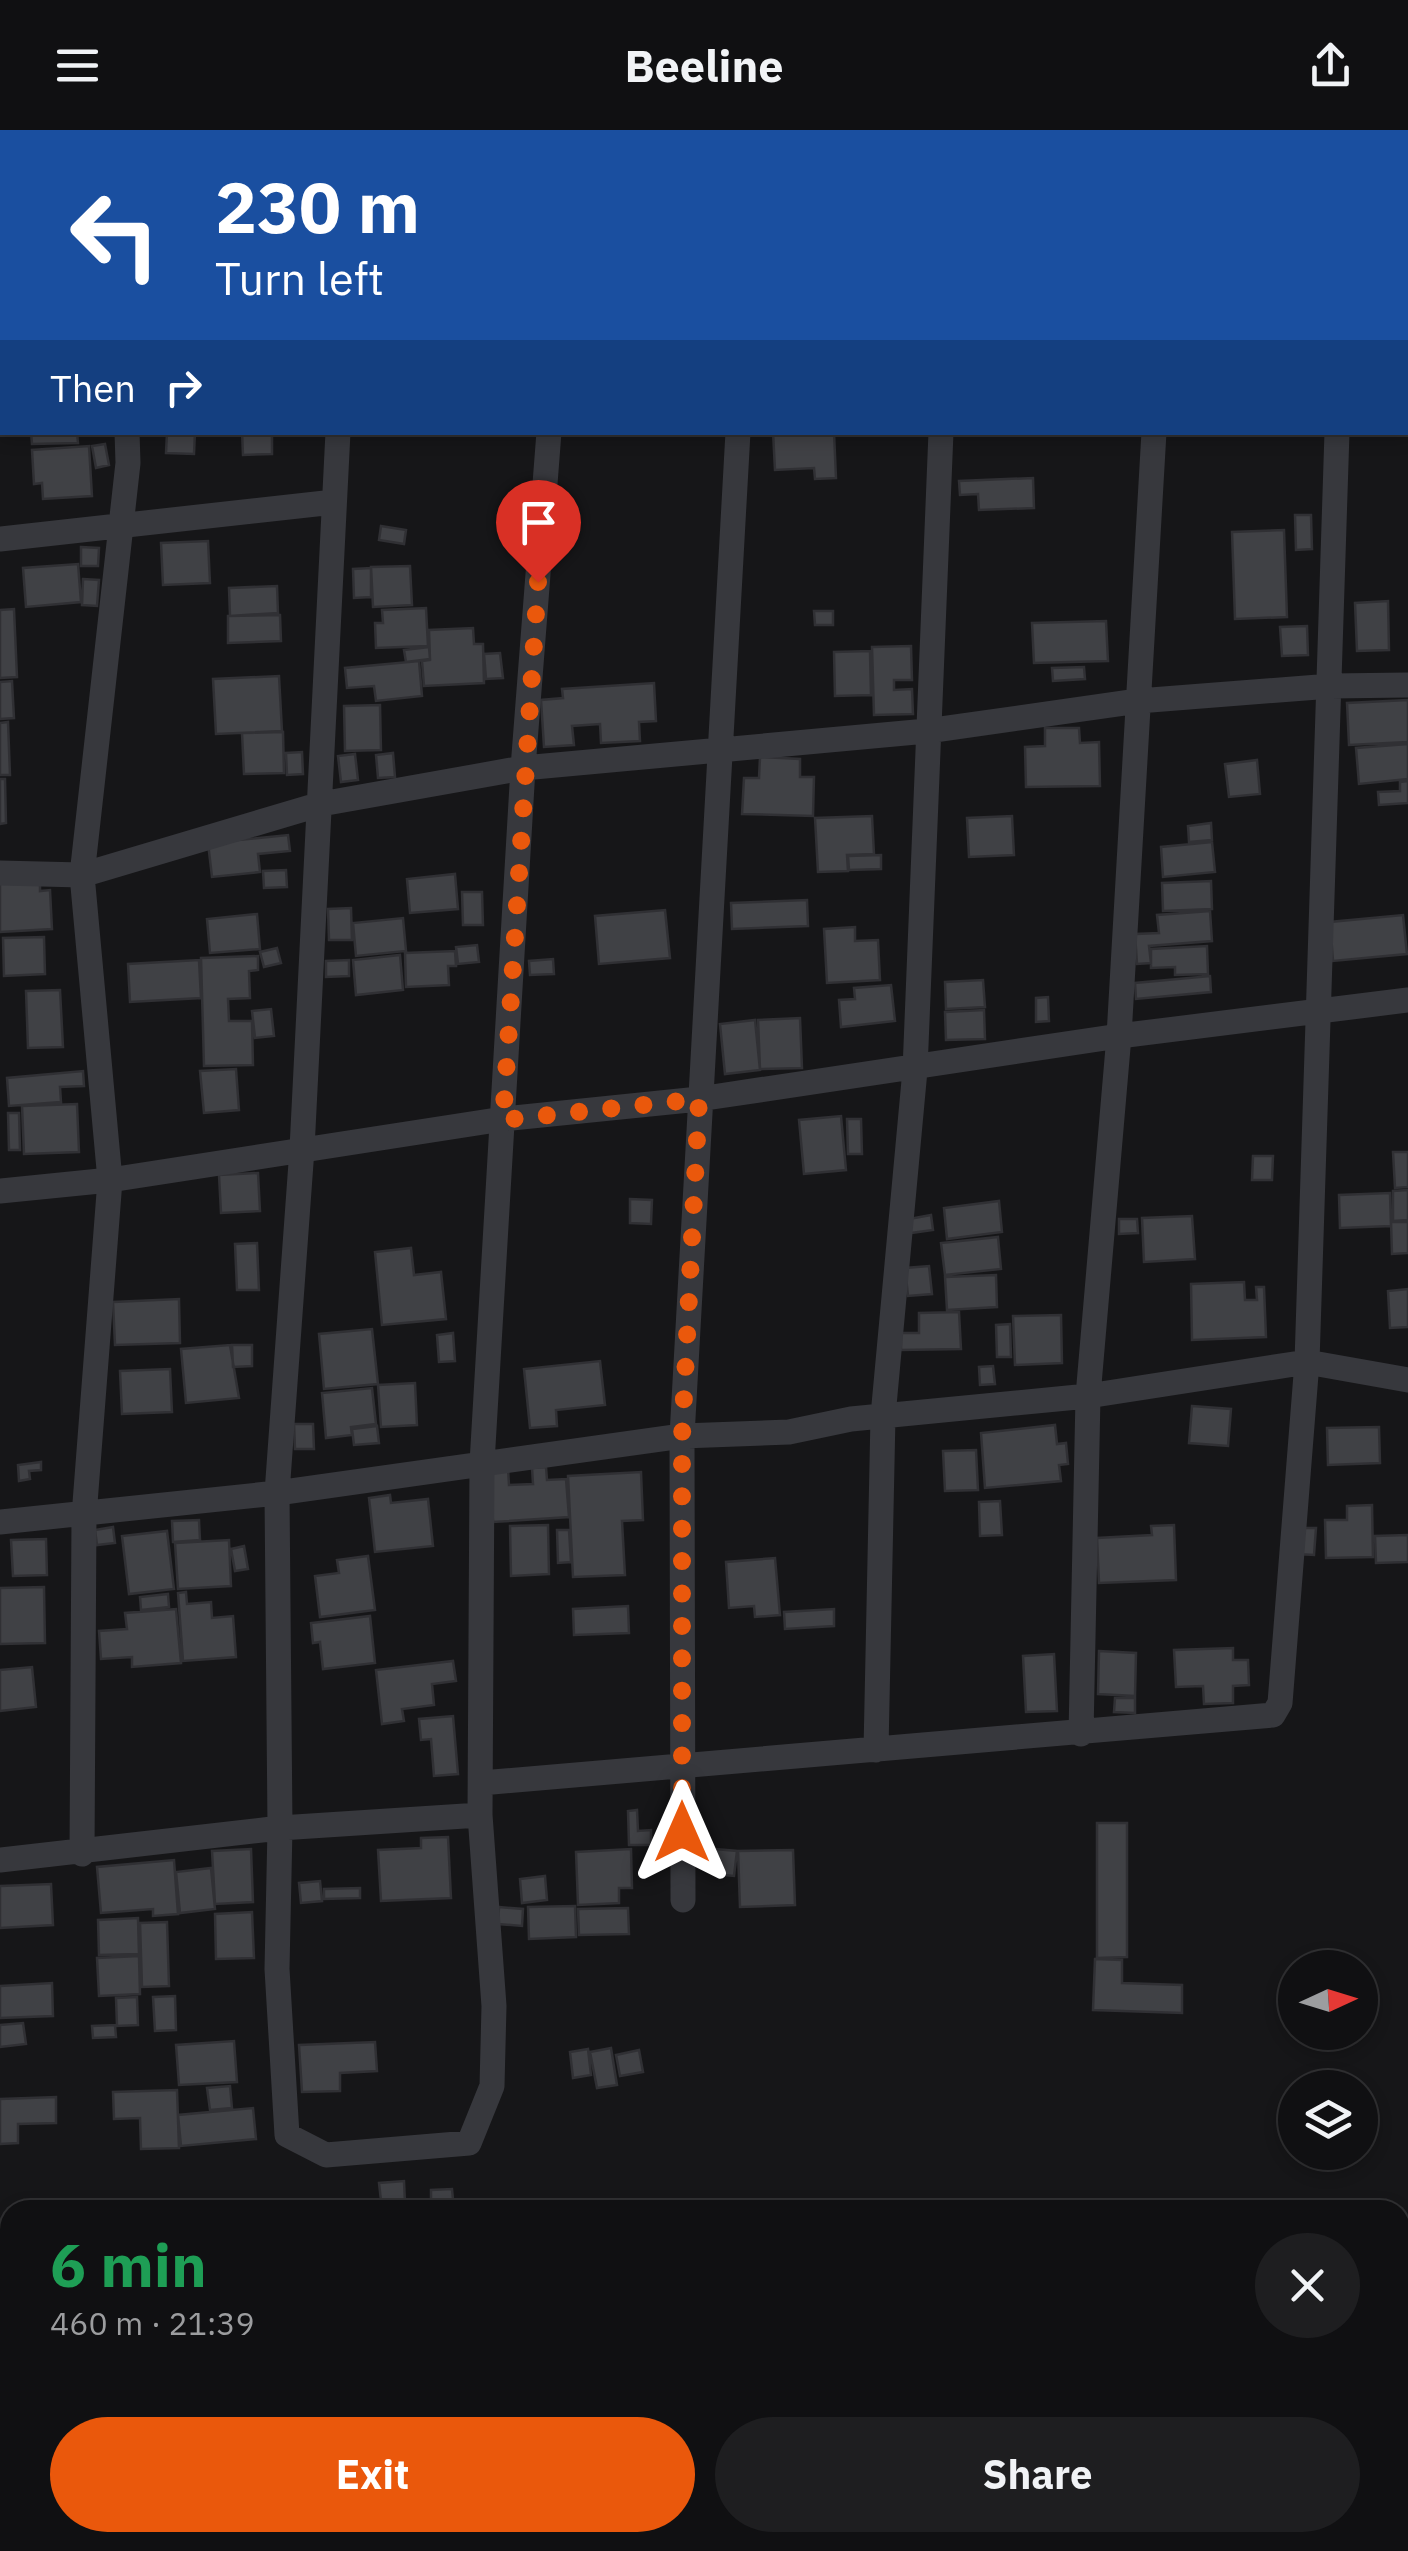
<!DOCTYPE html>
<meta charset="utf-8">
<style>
body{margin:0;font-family:"IBM Plex Sans",sans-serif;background:#1e1e20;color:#f1f3f6;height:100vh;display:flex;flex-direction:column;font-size:38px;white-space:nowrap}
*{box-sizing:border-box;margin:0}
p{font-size:32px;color:#9c9d9f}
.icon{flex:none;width:55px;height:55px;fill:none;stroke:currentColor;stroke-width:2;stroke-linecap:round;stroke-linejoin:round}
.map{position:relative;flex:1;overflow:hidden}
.side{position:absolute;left:0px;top:2070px;width:1410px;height:352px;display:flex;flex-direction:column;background:#101012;border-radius:30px 30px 0 0;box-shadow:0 5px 15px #0003,0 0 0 2px #303032}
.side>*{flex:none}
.guide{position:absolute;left:0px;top:0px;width:1410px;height:305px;box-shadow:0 5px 15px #0003,0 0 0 2px #303032;background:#1a4fa0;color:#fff;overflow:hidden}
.needle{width:65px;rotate:86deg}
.buttons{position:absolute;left:1278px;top:1820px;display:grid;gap:20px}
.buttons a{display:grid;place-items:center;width:100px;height:100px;border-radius:50%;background:#101012;box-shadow:0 5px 15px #0003,0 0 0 2px #303032;font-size:50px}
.pin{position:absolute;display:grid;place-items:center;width:85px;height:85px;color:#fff;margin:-102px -42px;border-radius:50% 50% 50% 0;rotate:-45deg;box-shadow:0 0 10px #0007}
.pin .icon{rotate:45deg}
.me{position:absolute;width:110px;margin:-55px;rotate:0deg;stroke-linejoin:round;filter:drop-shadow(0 0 8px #0008)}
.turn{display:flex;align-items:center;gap:35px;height:210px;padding:0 50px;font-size:45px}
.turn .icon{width:130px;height:130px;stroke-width:2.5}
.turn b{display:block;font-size:70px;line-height:85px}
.then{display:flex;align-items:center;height:95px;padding:0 50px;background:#0003;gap:20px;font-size:38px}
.round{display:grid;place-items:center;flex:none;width:105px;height:105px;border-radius:52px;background:#1e1e20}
.overview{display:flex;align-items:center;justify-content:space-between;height:170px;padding:0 50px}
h1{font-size:60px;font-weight:700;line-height:75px;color:#1e9e55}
.button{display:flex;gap:20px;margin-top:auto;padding:20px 50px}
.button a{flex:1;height:115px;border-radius:60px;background:#ea580c;color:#fff;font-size:40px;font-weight:700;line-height:115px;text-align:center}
.button a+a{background:#1e1e20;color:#f1f3f6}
header{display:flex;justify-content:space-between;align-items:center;height:130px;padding:0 50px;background:#101012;font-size:45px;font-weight:700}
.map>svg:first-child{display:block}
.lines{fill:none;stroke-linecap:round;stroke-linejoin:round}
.river{stroke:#2c353c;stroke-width:38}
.building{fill:#404145;stroke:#303034;stroke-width:2.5}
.minor{stroke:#37383d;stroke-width:25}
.route{stroke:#ea580c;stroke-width:18;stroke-dasharray:0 32.4}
</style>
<header><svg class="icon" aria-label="menu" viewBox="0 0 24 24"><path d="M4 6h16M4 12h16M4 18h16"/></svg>Beeline<svg class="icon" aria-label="share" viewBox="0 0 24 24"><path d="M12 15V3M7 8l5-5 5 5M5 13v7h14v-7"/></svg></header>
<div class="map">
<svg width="1408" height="2421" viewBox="0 0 1408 2421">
<rect width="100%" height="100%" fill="#161618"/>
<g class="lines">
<path class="river" d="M0 2296 10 2301
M1400 2371 1408 2373
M731 2412 759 2421
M1185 2421 1197 2412"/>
</g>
<path class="building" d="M31 302H77L78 313 32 314Z
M167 302H195L194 324 166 323Z
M242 302H272V324L243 325Z
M773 302H834L836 348 815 349 814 338 775 340Z
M105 314 109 335 96 338 92 316Z
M89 316 92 366 43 369 42 353 34 354 32 320Z
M1033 348 1034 378 979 380 978 364 960 365 959 351Z
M1295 385H1311L1312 419 1296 420Z
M381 396 406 400 404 414 379 410Z
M1284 400 1287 487 1235 489 1232 402Z
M208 411 210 453 163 455 161 413Z
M81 417 99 418 98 436H81Z
M78 434 81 472 26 477 23 438Z
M410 436 412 475 373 477 371 437Z
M371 438V467L354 468 353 439Z
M83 449 99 450 97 476 82 475Z
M277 456 278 483 230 486 229 458Z
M1388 471 1389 520 1357 521 1355 473Z
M426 478 428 516 376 518 375 493H383L382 480Z
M14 479 17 547 0 548V480Z
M814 481H833V495H815Z
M280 485 281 511 228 513V486Z
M1106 491 1108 531 1034 533 1032 493Z
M1307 496 1308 525 1282 526 1280 497Z
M473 498 474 514H483L484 553 424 556 422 531 430 530 429 500Z
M911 516 912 550H894V560L912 559 913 584 874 585 872 517Z
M429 517 430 529 406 532 404 520Z
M870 521 871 565 835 566 834 522Z
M500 523 503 548 486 549 484 524Z
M419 531 422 566 376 571 374 556 347 558 345 538Z
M1084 537 1085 549 1053 551 1052 538Z
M279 546 282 601 216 604 213 549Z
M12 551 14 588 0 589V552Z
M654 553 656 591 639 592 640 611 601 613 600 594 572 596 574 615 544 617 541 570 563 568 562 559Z
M1408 570V612L1349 615 1347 573Z
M380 575 381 620 345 621 344 576Z
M8 592 10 645H0V593Z
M1045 598H1079L1080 613 1099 612 1100 656 1026 657 1025 617 1045 616Z
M283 602 284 643 244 644 242 603Z
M1408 614V649L1359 654 1356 618Z
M302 622 303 644 287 645 286 623Z
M393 623 395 647 378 648 376 625Z
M355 624 358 650 341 652 338 626Z
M760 627 800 629V647H814L813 686 742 684 744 648H759Z
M1257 630 1260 664 1229 667 1225 634Z
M0 649H5L6 693 0 694Z
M1408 651V673L1379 675 1378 662 1400 661V652Z
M872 686 874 724 847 725 848 741 818 742 815 688Z
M1012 686 1014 725 969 727 967 688Z
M1211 693 1212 710 1189 712 1188 696Z
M288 705 290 721 258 724 260 742 212 747 208 713Z
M1212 712 1215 742 1163 747 1161 717Z
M881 725V739L849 740 848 726Z
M286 740 287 757 264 758 263 741Z
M455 744 458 779 410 783 407 749Z
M40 746V761L50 760 52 799 0 802V748Z
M1211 751 1212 779 1163 781 1162 753Z
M462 762H482L483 795H463Z
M807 770 808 796 732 799 731 773Z
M351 778 352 810H329L328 779Z
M665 780 670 828 599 834 595 786Z
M1210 781 1212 811 1149 816 1151 833 1137 834 1135 804 1159 803 1157 785Z
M257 784 260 819 210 823 207 789Z
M1403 785 1407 824 1333 831 1330 792Z
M403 788 406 821 356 826 353 793Z
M855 797V811L878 810 880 850 827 853 824 799Z
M44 807 45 844 4 846 3 808Z
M477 815 479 832 458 834 456 817Z
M1207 816 1208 844 1175 845V837L1151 838V819Z
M277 818 281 833 264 837 260 822Z
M455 821 456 836H448L449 855 406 857 405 823Z
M400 825 403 860 356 865 353 830Z
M258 826V840L249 841 250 868 228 869 229 891H252L253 935 204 936 201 828Z
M553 829 554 844 530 845 529 831Z
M199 830 201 868 130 872 128 834Z
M349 830V846L326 847V831Z
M1210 846 1211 862 1136 869 1135 853Z
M983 850 985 877 946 879 945 852Z
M891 855 895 891 841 897 839 870 855 869 854 858Z
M60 860 63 917 28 918 26 861Z
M1048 867 1049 891 1036 892V868Z
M271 879 274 906 255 908 252 881Z
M984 880 985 909 946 910 945 882Z
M800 888 802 938 760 939 758 890Z
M755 890 760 940 725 944 720 894Z
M236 939 239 980 204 983 200 941Z
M83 941 84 956 60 957 61 972 9 976 7 948Z
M77 974 79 1022 24 1024 22 976Z
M8 983H19L20 1020H9Z
M841 986 846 1040 804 1044 799 990Z
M847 989H861L862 1024H848Z
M1393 1022H1408V1057L1395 1058Z
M1253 1026H1273L1272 1050H1252Z
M258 1043 260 1081 221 1083 219 1045Z
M1408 1060V1090L1393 1091V1061Z
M1390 1063 1391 1096 1340 1098 1339 1065Z
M630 1069 652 1070 651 1094 630 1093Z
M999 1071 1002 1102 947 1109 944 1078Z
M931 1085 933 1100 911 1103 909 1089Z
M1192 1086 1195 1129 1144 1132 1142 1088Z
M1119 1089H1137L1138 1103 1119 1104Z
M1391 1092H1408V1123L1392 1124Z
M998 1107 1001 1139 945 1145 941 1113Z
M257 1113 259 1160H237L235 1114Z
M411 1118 414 1145 441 1142 446 1189 382 1195 375 1122Z
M929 1136 932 1164 908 1166 905 1138Z
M996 1145 997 1177 947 1180 945 1147Z
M1244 1152 1245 1170H1257L1256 1157H1264L1266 1207 1192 1210 1191 1154Z
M1408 1159V1197L1390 1198 1388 1161Z
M179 1169 180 1213 115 1215 113 1172Z
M959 1182 961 1219 901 1220V1203H919V1183Z
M1061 1185 1062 1233 1015 1235 1013 1186Z
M1010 1194 1011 1227H997L996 1195Z
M372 1199 378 1254 324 1259 319 1204Z
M453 1203 455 1231 439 1232 437 1205Z
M230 1215 239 1268 186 1273 181 1219Z
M232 1215H252V1236L233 1237Z
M600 1231 605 1275 556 1280 557 1296 530 1298 524 1239Z
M993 1236 995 1254 980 1255 979 1237Z
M170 1239 172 1282 122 1284 120 1241Z
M415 1253 417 1295 381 1297 378 1255Z
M372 1258 376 1294 351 1297 352 1305 326 1308 322 1263Z
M1192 1276 1231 1279 1228 1316 1189 1313Z
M294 1294H313L314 1319H295Z
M1055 1295 1057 1314 1066 1313 1068 1334 1059 1335 1061 1351 985 1358 981 1303Z
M377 1296 379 1313 354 1315 352 1299Z
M1379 1297 1380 1333 1328 1335 1327 1298Z
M976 1320 978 1360 945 1361 943 1321Z
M41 1332V1340L29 1341 30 1349 19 1351 18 1335Z
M546 1337 547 1350 566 1349 569 1387 493 1392 490 1339 508 1338 509 1355 533 1354 532 1338Z
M641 1342 643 1390 622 1391 625 1445 573 1447 568 1346Z
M390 1365 391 1373 428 1369 433 1416 375 1422 369 1368Z
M1000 1371 1002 1405 980 1406 979 1372Z
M1372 1375 1373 1427 1326 1428 1325 1390H1347V1376Z
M199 1390 200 1410 173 1412 172 1391Z
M548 1395 549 1444 511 1446 510 1396Z
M1174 1395 1176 1450 1099 1453 1097 1408 1152 1405 1151 1396Z
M113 1397 115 1413 97 1415 95 1400Z
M1299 1398H1316L1314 1425 1297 1424Z
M557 1400H569L571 1432 558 1433Z
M167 1401 174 1459 129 1464 122 1406Z
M1408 1405V1432L1376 1433 1375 1406Z
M46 1409 47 1445 13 1446 11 1410Z
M229 1410 231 1456 178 1459 175 1413Z
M244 1416 248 1439 235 1441 231 1419Z
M368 1426 375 1480 320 1487 315 1446 339 1443 337 1430Z
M775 1428 780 1485 755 1487 754 1476 729 1478 726 1432Z
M44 1457 45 1513 0 1514V1458Z
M186 1462 187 1474 211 1472 212 1488 233 1486 236 1527 183 1531 178 1463Z
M168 1464 169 1477 141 1480 140 1467Z
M628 1476 629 1503 574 1505 573 1479Z
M176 1479 181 1533 132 1537V1527L101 1529 99 1501 127 1499 125 1483Z
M834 1479V1496L785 1499 784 1482Z
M370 1486 375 1533 323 1539 320 1512 313 1513 311 1493Z
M1233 1518V1530H1248L1249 1555 1233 1556V1573L1204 1574 1203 1556 1176 1557 1174 1520Z
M1099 1521 1136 1523 1135 1566 1098 1564Z
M1054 1524 1057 1581 1026 1582 1023 1526Z
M453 1531 456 1551 432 1554 434 1575 402 1579 404 1591 382 1594 376 1540Z
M32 1537 36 1577 0 1581V1540Z
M1115 1568H1135V1583L1114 1582Z
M453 1586 458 1644 434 1646 431 1609 421 1610 419 1589Z
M637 1680 638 1701 651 1700V1715H629L628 1681Z
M1097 1693H1127V1827L1097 1828Z
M448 1707 451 1768 381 1771 378 1720 421 1718V1708Z
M251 1719 253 1772 215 1774 212 1721Z
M631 1719 632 1758H619V1773L578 1775 576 1722Z
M715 1719 737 1721 734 1746 713 1744Z
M793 1720 795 1775 740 1777 738 1721Z
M174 1730 178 1784 153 1786V1779L101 1783 97 1737Z
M211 1738 215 1779 180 1783 176 1742Z
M545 1746 547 1770 522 1773 520 1749Z
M320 1751 322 1771 301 1773 299 1753Z
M51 1754 53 1795 0 1798V1756Z
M360 1758V1768L324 1769V1759Z
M575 1776 576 1807 529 1809 528 1777Z
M499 1777 523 1779 522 1796 498 1794Z
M628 1778 629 1804 579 1805 578 1779Z
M252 1782 254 1828 216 1829 215 1784Z
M138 1788 139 1824 99 1825 98 1790Z
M167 1792 169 1856 142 1857 140 1793Z
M139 1826 140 1864 99 1866 97 1828Z
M1095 1829 1122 1830V1853L1182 1855V1883L1093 1880Z
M52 1853 53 1886 0 1888V1856Z
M175 1866 176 1900 155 1901 153 1867Z
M137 1867 138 1895 117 1896 116 1868Z
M23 1893 26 1914 0 1917V1895Z
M115 1895 116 1907 93 1908 92 1896Z
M234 1911 237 1952 179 1955 176 1915Z
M375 1912 377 1941 340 1943V1961L302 1962 299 1915Z
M611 1918 617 1955 597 1958 590 1922Z
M588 1919 591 1945 573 1948 570 1922Z
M639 1920 643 1942 620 1946 616 1925Z
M230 1956 232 1978 210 1980 207 1958Z
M177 1960 179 2018 141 2019 140 1988 114 1989 113 1962Z
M56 1967V1993L18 1994V2013L0 2014V1969Z
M253 1978 256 2009 181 2016 178 1985Z
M404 2051 405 2073 431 2071V2060L452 2059 454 2080H382L379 2053Z"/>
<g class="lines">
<path class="minor" d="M133 2V0
M354 2V0
M570 2V0
M756 2V0
M955 2V0
M1171 2 1172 0
M1344 2 1345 0
M0 74H2
M0 409 334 372
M0 743 82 745 321 674 523 638 927 601 1138 571 1331 556 1408 555
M0 1061 110 1050 503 989 699 969 1119 906 1408 870
M0 1392 277 1363 682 1306 789 1302 851 1289 1088 1266 1307 1232 1408 1250
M1081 1604 1088 1266 1119 906 1154 302
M876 1620 883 1286 915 940 941 302
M481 1653 1273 1585 1280 1573 1307 1232 1337 302
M480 1685 280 1698 277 1839 287 2005 326 2025 469 2013 492 1956 494 1876 480 1685 482 1333 523 638 549 302
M82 1724 84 1386 110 1050 82 745 128 333 127 302
M0 1730 280 1698 277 1363 302 1019 338 302
M683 1770 682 1306 738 302"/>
</g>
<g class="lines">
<path class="route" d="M538 452 503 990 699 969 682 1306V1702"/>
</g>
</svg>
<div class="buttons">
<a><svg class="needle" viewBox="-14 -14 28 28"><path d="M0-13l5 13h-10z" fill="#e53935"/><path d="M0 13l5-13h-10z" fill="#9c9d9f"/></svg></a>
<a><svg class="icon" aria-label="layers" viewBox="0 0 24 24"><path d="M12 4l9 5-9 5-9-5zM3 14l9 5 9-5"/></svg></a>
</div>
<div class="pin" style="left:538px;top:452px;background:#d93025"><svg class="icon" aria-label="arrive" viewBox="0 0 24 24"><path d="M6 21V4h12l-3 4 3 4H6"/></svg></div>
<svg class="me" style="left:682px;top:1702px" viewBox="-20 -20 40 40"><path d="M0-17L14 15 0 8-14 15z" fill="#ea580c" stroke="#fff" stroke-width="4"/></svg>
<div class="guide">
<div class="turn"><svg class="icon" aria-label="left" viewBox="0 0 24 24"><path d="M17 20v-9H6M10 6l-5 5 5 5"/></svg><div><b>230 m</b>Turn left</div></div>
<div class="then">Then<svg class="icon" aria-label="right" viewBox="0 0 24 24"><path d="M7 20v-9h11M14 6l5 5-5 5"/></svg></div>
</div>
<section class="side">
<div class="overview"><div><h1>6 min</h1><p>460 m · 21:39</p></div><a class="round"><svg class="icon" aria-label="close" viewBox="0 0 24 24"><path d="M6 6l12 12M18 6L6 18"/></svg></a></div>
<div class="button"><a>Exit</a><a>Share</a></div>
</section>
</div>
